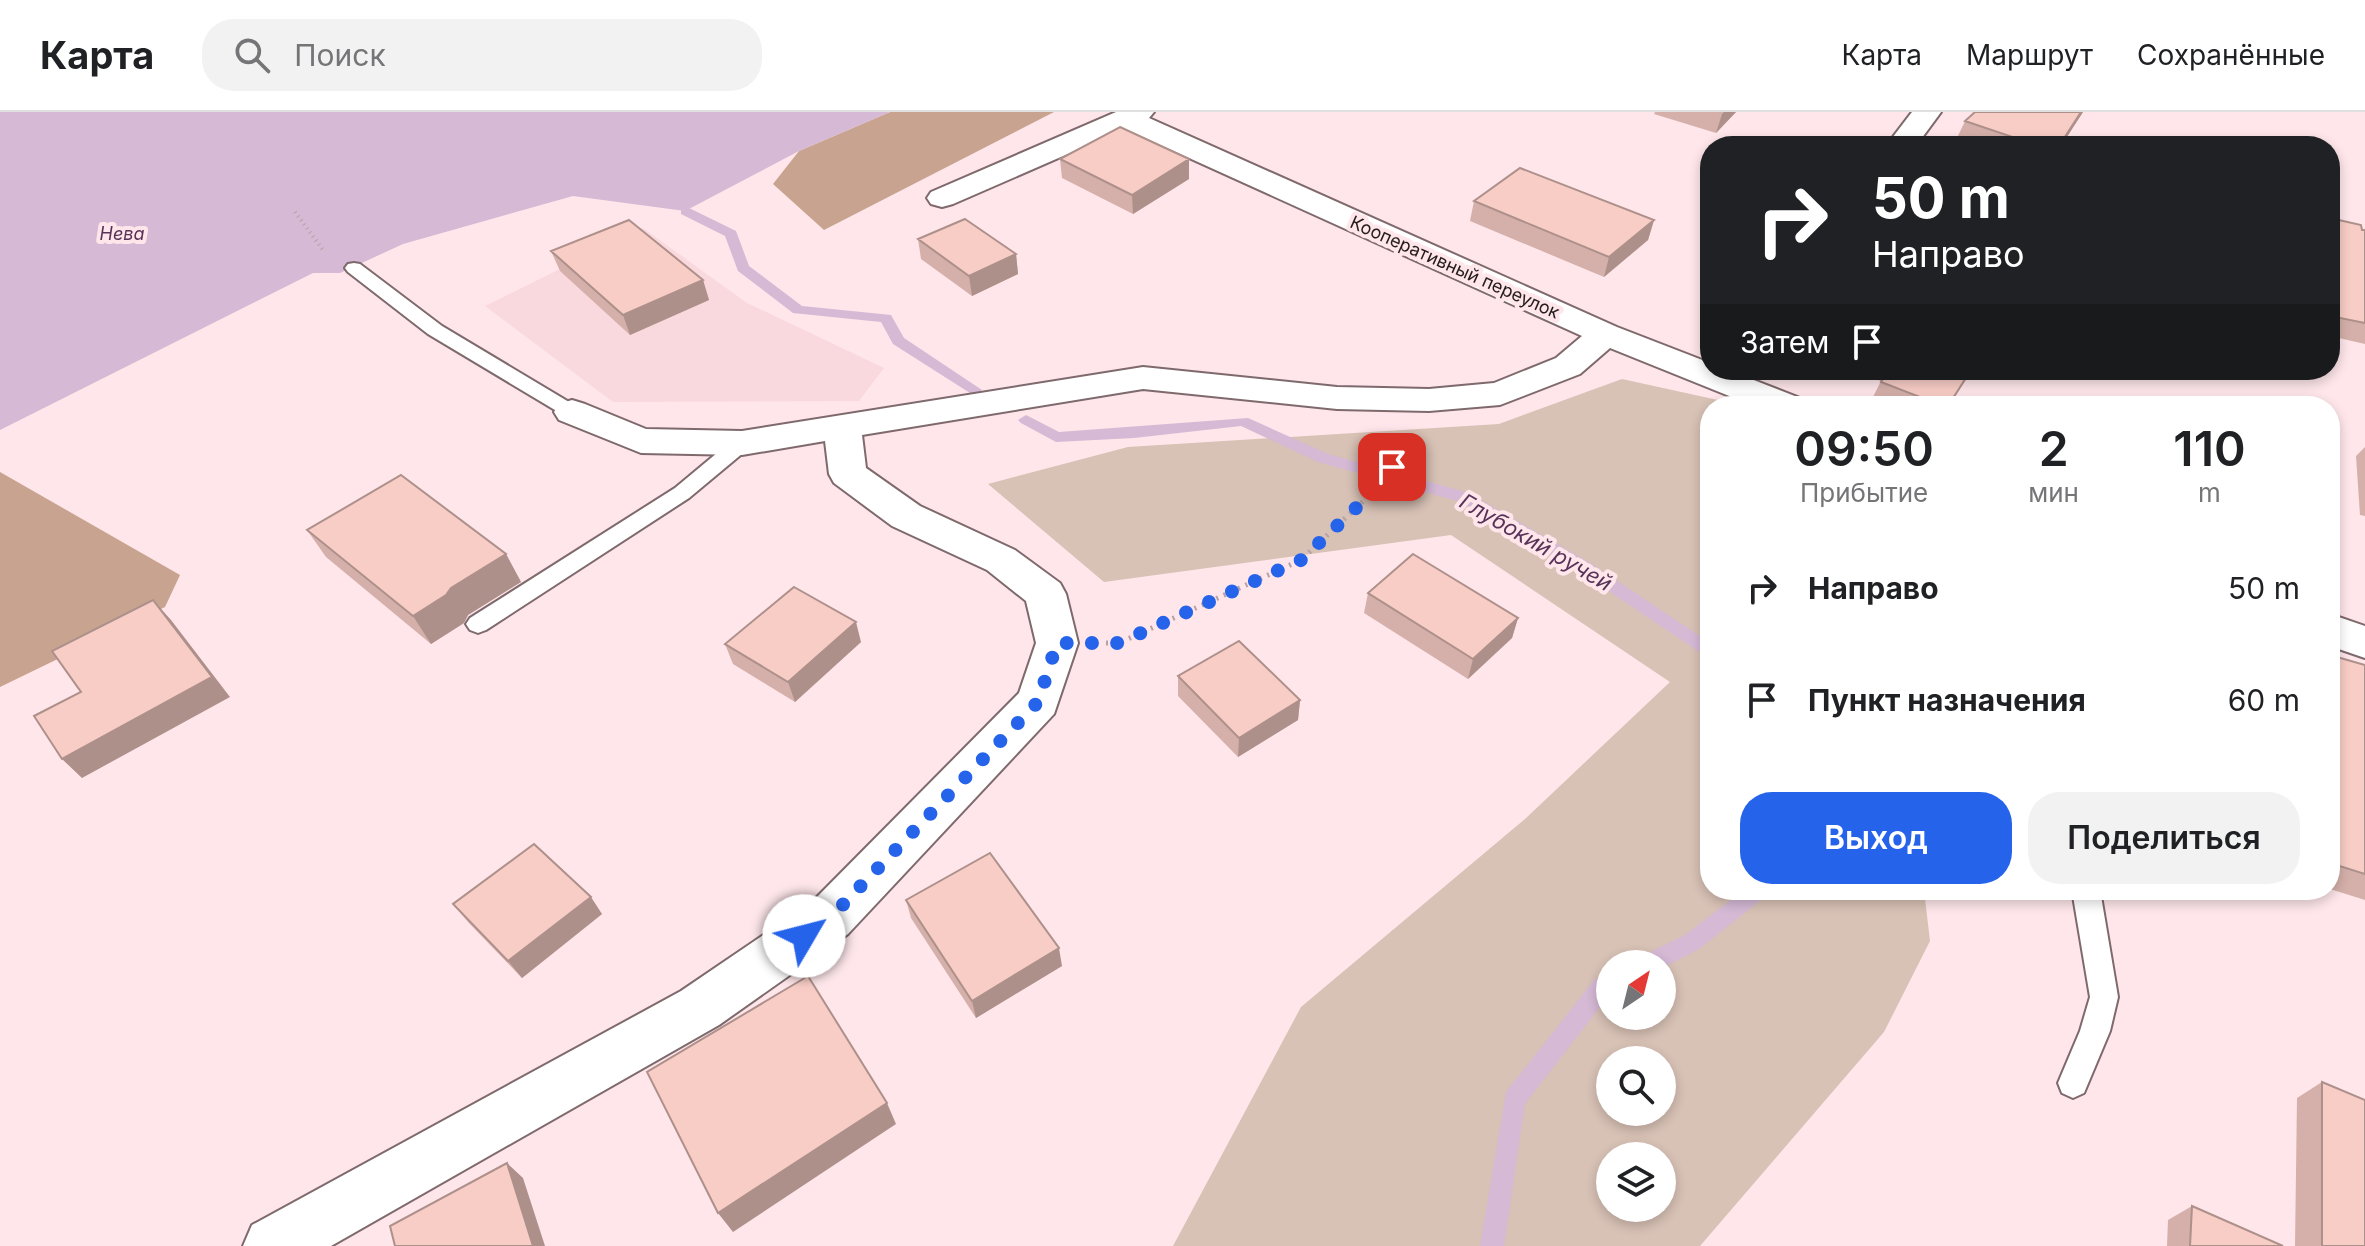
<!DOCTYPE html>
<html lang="ru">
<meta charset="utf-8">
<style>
body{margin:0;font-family:Inter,sans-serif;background:#f2f2f2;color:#202124;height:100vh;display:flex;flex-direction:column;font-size:30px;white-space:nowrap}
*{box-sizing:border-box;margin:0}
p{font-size:26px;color:#757577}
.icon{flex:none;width:44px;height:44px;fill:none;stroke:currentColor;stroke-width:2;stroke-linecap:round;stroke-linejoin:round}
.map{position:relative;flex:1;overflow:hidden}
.drawer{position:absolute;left:1700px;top:284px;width:640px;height:504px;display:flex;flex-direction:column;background:#fff;border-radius:32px;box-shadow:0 4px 12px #0003}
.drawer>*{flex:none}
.banner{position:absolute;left:1700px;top:24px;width:640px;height:244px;border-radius:32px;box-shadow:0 4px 12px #0003;background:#202124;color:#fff;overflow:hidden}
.needle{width:52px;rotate:35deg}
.fabs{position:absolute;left:1596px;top:838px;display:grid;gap:16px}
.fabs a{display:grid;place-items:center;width:80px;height:80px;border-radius:50%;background:#fff;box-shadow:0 4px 12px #0003;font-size:40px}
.pin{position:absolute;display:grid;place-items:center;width:68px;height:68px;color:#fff;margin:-34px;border-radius:16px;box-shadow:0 4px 12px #0006}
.me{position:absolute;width:88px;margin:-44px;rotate:53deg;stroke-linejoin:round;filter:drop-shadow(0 0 6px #0008)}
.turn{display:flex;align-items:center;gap:28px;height:168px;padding:0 40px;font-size:36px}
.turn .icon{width:104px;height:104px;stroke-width:2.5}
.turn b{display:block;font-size:56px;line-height:68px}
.then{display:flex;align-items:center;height:76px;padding:0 40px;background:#0003;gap:16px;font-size:30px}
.eta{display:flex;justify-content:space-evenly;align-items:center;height:136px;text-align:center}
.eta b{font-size:48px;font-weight:600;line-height:56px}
.button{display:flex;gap:16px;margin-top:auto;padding:16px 40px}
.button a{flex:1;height:92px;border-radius:32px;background:#2563eb;color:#fff;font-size:32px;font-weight:600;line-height:92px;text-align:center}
.button a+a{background:#f2f2f2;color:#202124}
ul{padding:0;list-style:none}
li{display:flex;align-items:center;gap:24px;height:112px;padding:0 40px}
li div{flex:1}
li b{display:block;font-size:30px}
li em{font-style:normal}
header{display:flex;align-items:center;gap:48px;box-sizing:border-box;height:112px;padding:0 40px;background:#fff;border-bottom:2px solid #e0e0e0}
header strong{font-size:38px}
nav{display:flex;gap:44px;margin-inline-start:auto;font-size:28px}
.search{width:560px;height:72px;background:#f2f2f2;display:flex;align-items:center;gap:20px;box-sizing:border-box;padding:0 28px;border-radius:32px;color:#757577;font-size:30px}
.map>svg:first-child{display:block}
.built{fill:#fad9de}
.green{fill:#d8c1b5;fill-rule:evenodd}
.forest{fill:#c7a390}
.water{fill:#d5b9d5}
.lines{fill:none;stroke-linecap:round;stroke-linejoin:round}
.stream{fill:#d5b9d5;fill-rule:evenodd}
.service-casing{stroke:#7e696c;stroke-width:4}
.minor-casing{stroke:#7e696c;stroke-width:4}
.path-far1{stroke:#b5a2a5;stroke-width:4;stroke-dasharray:1 4;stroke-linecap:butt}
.path{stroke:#b5a2a5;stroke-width:5;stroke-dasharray:2 6;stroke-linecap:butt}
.service{fill:#fff;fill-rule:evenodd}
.minor{fill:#fff;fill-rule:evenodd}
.wall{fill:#d5b0aa}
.shaded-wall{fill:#ae908b}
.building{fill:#f8cdc6;stroke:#ae908b;stroke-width:2}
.route{stroke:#2563eb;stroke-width:14;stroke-dasharray:0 25.2}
.labels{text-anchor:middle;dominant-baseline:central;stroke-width:8;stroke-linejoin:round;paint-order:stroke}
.far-water-label{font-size:18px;font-style:italic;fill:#583259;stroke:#fee6ea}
.far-street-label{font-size:18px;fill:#241c1d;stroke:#fee6ea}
.water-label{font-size:22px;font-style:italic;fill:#583259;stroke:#fee6ea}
</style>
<header>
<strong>Карта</strong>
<div class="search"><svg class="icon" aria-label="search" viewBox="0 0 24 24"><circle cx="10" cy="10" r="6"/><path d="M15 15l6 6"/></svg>Поиск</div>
<nav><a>Карта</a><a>Маршрут</a><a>Сохранённые</a></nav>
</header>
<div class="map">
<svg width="2365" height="1134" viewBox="0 0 2365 1134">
<rect width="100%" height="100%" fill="#fee6ea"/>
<path class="built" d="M643 116 747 191 884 256 859 289 613 290 485 194Z"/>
<path class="green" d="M1622 267 1745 294H1710V778H1924L1930 829 1884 920 1700 1134H1173L1301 895 1525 707 1670 570 1451 423 1104 470 988 372 1128 335 1499 312ZM1610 852H1662V904H1610ZM1610 948H1662V1000H1610ZM1610 1044H1662V1096H1610Z"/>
<path class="forest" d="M890 0H1054L824 118 773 72 799 39Z
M0 360 180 463 165 495 0 575Z"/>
<path class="water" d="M0 0H890L799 39 685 99 573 84 403 132 340 161H313L0 318Z"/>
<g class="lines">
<path class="stream" d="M681 96H689L736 119 749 154 802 194 891 203 904 226 982 278 975 283 970 281 893 232 881 210 793 201 738 159 725 124 681 102Z
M1026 303 1059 320 1248 306 1328 342 1469 381 1592 452 1710 531V547L1580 460 1457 389 1318 350 1241 314 1134 326 1056 330 1021 311 1018 308Z
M1744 778H1769L1766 784 1699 837 1662 856V852H1637L1640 845 1685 823Z
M1610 861V882L1525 992 1504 1134H1480L1506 980 1595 867Z"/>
<defs>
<path id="service" d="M354 151 360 152 442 214 579 296 582 300 579 304H565L428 222 348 160 345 156 348 152Z
M742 324 752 331 749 336 689 386 486 518 478 521 470 518 466 512 470 506 675 376 735 326Z
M2072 778H2100L2118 885 2110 919 2084 981 2073 986 2062 981 2058 971 2080 919 2090 885Z"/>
<path id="minor" d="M1116 0H1154L1149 6 1617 215 1710 251V258H1728L1800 286 1805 294H1754L1610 236 1580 262 1500 293 1429 299 1337 297 1143 277 862 323 866 356 920 394 1015 438 1060 471 1066 482 1078 531 1054 602 848 822 719 913 331 1134H243L252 1113 681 879 812 790 1019 581 1036 531 1026 489 987 458 892 414 834 371 829 362 825 329 742 343 641 341 559 308 554 300 559 292 572 288 585 292 646 317 742 319 1143 255 1337 275 1429 277 1494 271 1556 246 1582 224 1125 17 953 92 942 95 931 92 927 86 931 80Z
M1912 0H1941L1916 34H1886Z
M2330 502 2365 514V546L2330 534Z"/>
</defs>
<use href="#service" class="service-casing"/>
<use href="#minor" class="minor-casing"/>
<path class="path-far1" d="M295 100 323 138"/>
<path class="path" d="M1106 531H1119L1301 448 1375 378 1415 330"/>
<use href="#service" class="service"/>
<use href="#minor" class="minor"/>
</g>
<path class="wall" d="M1655 0H1736L1716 21 1654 2Z
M1975 0H2083L2061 34H1973L1956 28 1965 9Z
M1060 47H1189V67L1133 102 1062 66Z
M1474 89 1654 108 1648 128 1604 165 1470 109Z
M2330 106 2365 118V232L2330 224Z
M918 127 1016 142 1018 162 972 184 921 147Z
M551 139 703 168 709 188 630 223 560 159Z
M1849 258H1972L1949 294H1891L1872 287 1881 269Z
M2365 335V404L2360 403 2356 344Z
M307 418 506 442 521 470 468 503 464 511 431 532 326 445Z
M1368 481 1518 506 1512 526 1468 567 1364 501Z
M861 530 795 590 733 552 725 532Z
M2330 543 2365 553V788L2330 777Z
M1178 564 1300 588 1298 608 1238 645 1178 584Z
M906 788 1062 854 976 906 911 806Z
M453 792 602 802 522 866 468 810Z
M2322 970 2365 1134H2295L2297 986Z
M2192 1094 2283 1134H2167L2168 1108Z"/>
<path class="shaded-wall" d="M1724 0H1736L1716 21 1722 2Z
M2081 0H2083L2061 34H2059Z
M1189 47V67L1133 102 1132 83Z
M1654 108 1648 128 1604 165 1609 145Z
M1016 142 1018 162 972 184 969 164Z
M703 168 709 188 630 223 623 203Z
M506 442 521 470 468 503 464 511 431 532 413 504 451 476Z
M153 488 171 508 230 585 82 666 62 647Z
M1518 506 1512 526 1468 567 1473 547Z
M856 510 861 530 795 590 788 570Z
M1300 588 1298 608 1238 645 1239 626Z
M591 785 602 802 522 866 508 849Z
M1059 836 1062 854 976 906 972 889Z
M887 991 896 1012 733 1120 718 1101Z
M507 1051 523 1066 545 1134H533Z"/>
<path class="building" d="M1975 0H2081L2059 34H2039L1965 9Z
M1120 15 1189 47 1132 83 1060 47Z
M1520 56 1654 108 1609 145 1474 89Z
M2330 106 2361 113 2362 118H2365V211L2330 204Z
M965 107 1016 142 969 164 918 127Z
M629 108 703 168 623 203 551 139Z
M1889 258H1971L1948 294H1943L1881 270Z
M401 363 506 442 451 476 446 483 413 504 307 418Z
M1413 442 1518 506 1473 547 1368 481Z
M794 475 856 510 788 570 725 532Z
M153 488 212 565 62 647 34 604 81 580 52 539Z
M1239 529 1300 588 1239 626 1178 564Z
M2330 543 2365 553V762L2330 751Z
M534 732 591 785 508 849 453 792Z
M990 741 1059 836 972 889 906 788Z
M808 864 887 991 718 1101 647 960Z
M2322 970 2365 988V1134H2322Z
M507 1051 533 1134H395L390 1114Z
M2192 1094 2283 1134H2190Z"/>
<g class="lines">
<path class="route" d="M804 824 830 806 1038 590 1057 531H1119L1301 448 1375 378 1392 355"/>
</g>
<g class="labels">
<g class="far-water-label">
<text x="122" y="121">Нева</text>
</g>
<g class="far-street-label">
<text transform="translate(1455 155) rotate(24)">Кооперативный переулок</text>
</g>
<g class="water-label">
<text transform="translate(1536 430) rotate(30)">Глубокий ручей</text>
</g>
</g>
</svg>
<div class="fabs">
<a><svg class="needle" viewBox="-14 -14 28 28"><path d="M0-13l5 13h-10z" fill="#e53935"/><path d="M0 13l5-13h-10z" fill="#757577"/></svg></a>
<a><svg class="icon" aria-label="search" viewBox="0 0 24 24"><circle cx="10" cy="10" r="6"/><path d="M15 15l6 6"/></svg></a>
<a><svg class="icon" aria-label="layers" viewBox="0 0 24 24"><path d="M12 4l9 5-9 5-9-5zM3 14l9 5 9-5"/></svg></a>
</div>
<div class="pin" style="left:1392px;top:355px;background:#d93025"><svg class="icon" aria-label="arrive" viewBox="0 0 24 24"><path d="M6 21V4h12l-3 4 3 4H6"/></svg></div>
<svg class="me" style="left:804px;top:824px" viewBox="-20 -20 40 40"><circle r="19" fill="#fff"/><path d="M0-13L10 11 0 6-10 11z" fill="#2563eb"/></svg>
<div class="banner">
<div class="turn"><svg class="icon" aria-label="right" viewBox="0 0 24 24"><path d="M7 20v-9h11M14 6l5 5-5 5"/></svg><div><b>50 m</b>Направо</div></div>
<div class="then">Затем<svg class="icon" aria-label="arrive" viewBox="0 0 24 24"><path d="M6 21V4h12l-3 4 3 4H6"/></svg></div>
</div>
<section class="drawer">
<div class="eta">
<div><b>09:50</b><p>Прибытие</p></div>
<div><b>2</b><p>мин</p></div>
<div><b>110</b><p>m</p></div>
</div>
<ul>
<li><svg class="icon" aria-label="right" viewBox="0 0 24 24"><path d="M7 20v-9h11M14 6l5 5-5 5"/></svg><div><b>Направо</b></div><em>50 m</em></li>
<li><svg class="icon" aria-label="arrive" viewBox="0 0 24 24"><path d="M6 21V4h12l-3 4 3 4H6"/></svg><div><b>Пункт назначения</b></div><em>60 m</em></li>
</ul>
<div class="button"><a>Выход</a><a>Поделиться</a></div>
</section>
</div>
